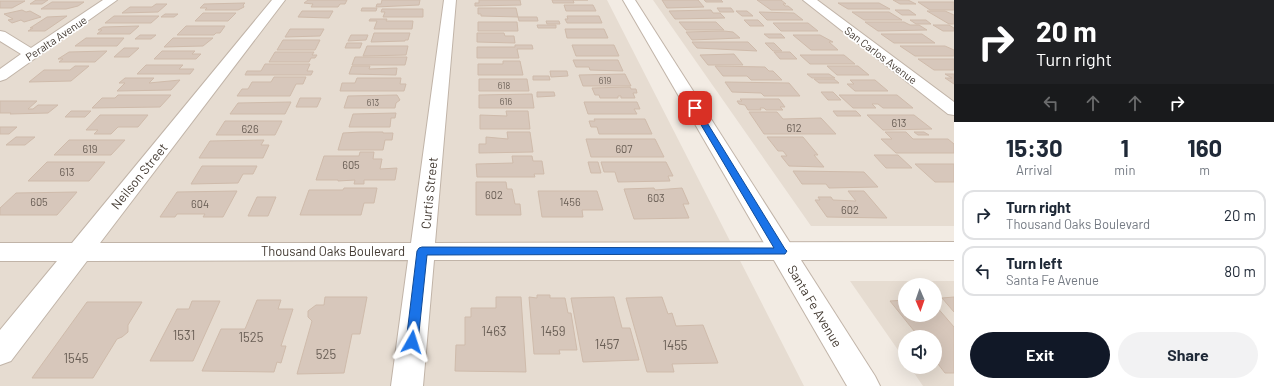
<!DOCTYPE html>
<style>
body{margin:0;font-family:Barlow,sans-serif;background:#f2f2f3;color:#1f2937;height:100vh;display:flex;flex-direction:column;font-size:15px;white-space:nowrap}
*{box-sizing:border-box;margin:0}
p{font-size:13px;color:#747a83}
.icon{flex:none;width:22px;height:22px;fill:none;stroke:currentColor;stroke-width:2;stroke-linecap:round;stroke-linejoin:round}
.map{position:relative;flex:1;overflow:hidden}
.side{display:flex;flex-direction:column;background:#fff;width:320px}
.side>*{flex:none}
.top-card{background:#202124;color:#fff;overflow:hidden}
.needle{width:26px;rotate:178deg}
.tools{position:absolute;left:898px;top:278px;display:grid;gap:8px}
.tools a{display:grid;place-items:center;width:44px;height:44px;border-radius:50%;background:#fff;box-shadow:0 4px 16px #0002;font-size:20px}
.pin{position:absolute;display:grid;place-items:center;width:34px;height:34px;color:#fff;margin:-17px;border-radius:8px;box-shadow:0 2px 6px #0006}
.me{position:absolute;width:44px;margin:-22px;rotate:6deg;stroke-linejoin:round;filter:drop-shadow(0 0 3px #0008)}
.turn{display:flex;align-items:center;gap:14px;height:84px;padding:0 16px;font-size:18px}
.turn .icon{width:52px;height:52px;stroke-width:2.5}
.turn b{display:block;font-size:28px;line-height:34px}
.lanes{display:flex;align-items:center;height:38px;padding:0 16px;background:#0003;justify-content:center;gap:20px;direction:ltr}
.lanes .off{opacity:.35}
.eta{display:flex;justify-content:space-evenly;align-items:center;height:68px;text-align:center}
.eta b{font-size:24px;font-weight:700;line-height:28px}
.button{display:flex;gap:8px;margin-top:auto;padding:8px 16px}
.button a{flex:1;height:46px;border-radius:24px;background:#111827;color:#fff;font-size:16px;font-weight:700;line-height:46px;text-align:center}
.button a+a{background:#f2f2f3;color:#1f2937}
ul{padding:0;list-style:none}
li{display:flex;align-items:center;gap:12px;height:50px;margin:0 8px 6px;padding:0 8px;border:2px solid #e0e1e3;border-radius:12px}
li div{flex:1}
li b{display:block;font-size:15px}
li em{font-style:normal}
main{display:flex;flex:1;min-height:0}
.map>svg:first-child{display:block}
.residential{fill:#e6dcd1;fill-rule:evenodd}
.building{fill:#d7c7bb;stroke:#cfbbab}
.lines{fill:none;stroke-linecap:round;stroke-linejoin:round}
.minor-casing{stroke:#c1b4a8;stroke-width:2}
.tertiary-casing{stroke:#c1b4a8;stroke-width:2}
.minor{fill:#fff;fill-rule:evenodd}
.tertiary{fill:#fff;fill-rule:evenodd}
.route{fill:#1a73e8;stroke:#114b97}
.labels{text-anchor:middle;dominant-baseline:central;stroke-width:3.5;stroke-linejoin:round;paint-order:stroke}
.far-number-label{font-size:9px;fill:#695e55}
.far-street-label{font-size:11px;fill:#443b33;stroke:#fff}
.number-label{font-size:11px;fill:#695e55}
.street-label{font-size:13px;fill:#443b33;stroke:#fff}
.near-number-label{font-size:13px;fill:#695e55}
</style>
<main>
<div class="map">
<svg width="954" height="386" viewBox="0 0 954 386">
<rect width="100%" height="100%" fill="#f2ebe3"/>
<path class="residential" d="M0 0H607L804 386H0Z
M653 0H954V226H811Z
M850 281H954V386H923L910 367H935V337H905V360ZM905 285H935V315H905Z"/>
<path class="building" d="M36 0H48L42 4H30Z
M308 0H347L345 4H340L338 7H311L313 4 304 3Z
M382 0H420L419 5 376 7 377 4H381Z
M479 0H520L521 5 475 6V3H479Z
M552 0H588H573L574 3H553Z
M662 0H698L704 7 667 8Z
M704 0H721L723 2H706Z
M757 0H781L786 4H783L785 6H788L793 10H771Z
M893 0H908L916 4H900Z
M0 1H25L12 8H0Z
M52 2H84L78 6 66 9H41Z
M918 2H954V10H930Z
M245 3 243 5 244 7 238 10H205L207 8H200L204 4Z
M838 3H879L890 9H848Z
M156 4H167L158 12 122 13 130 7H152Z
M564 5H593L596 11H566Z
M362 8H377L376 11H361Z
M478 8H516L518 17 481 16V14H478Z
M717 8H731L734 12H720Z
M382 9H423V17H383L385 12H381Z
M22 10 26 12 30 11 41 17 24 22 21 20 12 23 8 20 13 19 4 14Z
M711 10 713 13H720L725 18 675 19 669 11Z
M895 10H909L916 15H902Z
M302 11H333L329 18 298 17Z
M736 11H747L753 16H742Z
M927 11H945L954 15V24H949Z
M759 12 794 13 803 20H767Z
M852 12H889L902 20H864Z
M203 13H236L228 21H195Z
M165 14H178L174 17H161Z
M67 16 45 31H28L33 28H30L47 17Z
M114 16H159L151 23H105Z
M567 16H599L602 23H567L565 19H568Z
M518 17H537L538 21H519Z
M370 19H387L386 21H413L412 29H374L377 21H369Z
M744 20H758L764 26H750Z
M910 20H926L931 24H916Z
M546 21H559L560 24H547Z
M478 22H517L518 31H478Z
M679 22H716L724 30H686Z
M865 22H904L910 25H919L927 30 878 31Z
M773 23H808L818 31H781Z
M537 25H556V28H538Z
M933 25H949L954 28V31H943Z
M139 26 130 34H97L102 30H98L103 27Z
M186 26H225L220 33H216L214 35H177Z
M290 29H324L320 36 285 37Z
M565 29H604L608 38H567Z
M724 31 733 32 740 38 692 40 686 32Z
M374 33H410L408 40H405V41L371 42Z
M477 33H504L505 36H514L515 43 477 42Z
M764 34H781L785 38H769Z
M881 34H922L935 43H894Z
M140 35H156L151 39H135Z
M351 35H368L366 40 348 41Z
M793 35H820L833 42H829L838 50H811Z
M86 38H124L117 46H75Z
M173 38H213L203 46 164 47Z
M283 40H320L315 50H277Z
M692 42H748L757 51 697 48Z
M347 43H362L360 48H345Z
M765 43H774L782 51H773Z
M515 45H532L533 49H517L519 58H477V47H515Z
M572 45H614L619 56H576Z
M367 46H408L406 55 363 56Z
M900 46H945L954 50V56H915Z
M124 48H139L129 57H114Z
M107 51 95 62H59L63 59H58L69 52Z
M162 51H195L192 54H201L196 59H154Z
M275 52H314L312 55H317L315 58H311L309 62H269Z
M774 52H790L797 59H780Z
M734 54 743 65H708L700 55Z
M800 55H844L855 64H810Z
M355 57H407L405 65H352Z
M918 59H954V70H934Z
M573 60H618L623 71 590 70 589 67H576Z
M503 61H520L523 75H478V64H503Z
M265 64H310L307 71H313L311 75H245L247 71H261Z
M146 65H183L179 69H194L190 74H137Z
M75 66H89L71 81 29 82 44 70H70Z
M352 66H370L369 69 397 68 396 75 349 74Z
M715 66 765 67 769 71H773L782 80H751L747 76H723Z
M827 66H858L869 75H837Z
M550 71H567L568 76 551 77Z
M625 74 631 86H583L579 75Z
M807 74H829L835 78H812Z
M945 74H954V84L945 78H952Z
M533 76H549L550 80H533Z
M274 77H306L303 84H296L290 96H237L242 89H248L252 82H271Z
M125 78H154L149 83 180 80 171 90 117 91 125 83H119Z
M357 78H401L400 84H406L404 91H340L342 83H355Z
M479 79H527L529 91H479Z
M814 79H834L839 83H819Z
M850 80H875L888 91H855L847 84H854Z
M725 82 789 83 800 96H764L761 93 732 92Z
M630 87 631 89H636L637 93H633L635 98H621V96H618V98H600L599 95H595L592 88Z
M537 92H554L555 96 537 97Z
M821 92H833L841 100H828Z
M532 94 534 108H479V95Z
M118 95H171L160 107 92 108 102 98H115Z
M397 95 400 100 396 103 395 108H344L348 96Z
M839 95H897L913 108H883L878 104H872L876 108H853Z
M300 98H321L317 107H296Z
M740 99H779L785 107H780L783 110H766L764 108H760L761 110H748L745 105 739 104 737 101H742Z
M0 101H37L28 109H33L38 105H58L48 113 10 114 11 113H0Z
M291 102 285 114H230L238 103Z
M584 102H637L640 109H634L637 114H588Z
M71 111H91L85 117H65Z
M506 111H528L530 129H480V115L507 116Z
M833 111H856L861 116H837Z
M749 112H777L783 119 821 118 836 134H764Z
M396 113 395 118H391L390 127H349L353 114Z
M100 115H148L138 127H118L111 134H94L98 130H86Z
M867 115H914L932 129 883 130Z
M594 119H645L652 134H599L597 127H591L589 121H595Z
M225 121H282L275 135H216Z
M0 127H17L9 134H0Z
M361 132H383V133H393L392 140H385L383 150H338L343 133Z
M507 132H530L533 152 479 153V144H486V137L508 139Z
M885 132H906L913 139H948L954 144V153H896L881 139H892Z
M914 132H924L929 135H918Z
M16 137H35L25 145H6Z
M767 137H803L818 155H814L824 167 789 166 781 156H787L783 151H778Z
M586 139H655L664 157H591Z
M69 140H125L111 155H54Z
M264 140 261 145H269L263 158H199L210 141Z
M360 152H374L373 159H382L380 169 397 168 395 180H364V184H354L355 180 338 181V180H316L324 156H359Z
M874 155H898L912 168H886Z
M512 156H532L533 161H542L544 174H534L535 177H477L476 164 513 163Z
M47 162H105L89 181H28Z
M588 162H598L601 173H591Z
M601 162H666L673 176H668L670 181 618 182 615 172H604Z
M915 164H954V182H935Z
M202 166H257L253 174H243L238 183 191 184Z
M793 171 864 172 878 187 829 188 826 184H802Z
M476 182H506L507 189H512L515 204H520L521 215H476Z
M344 188H377L374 203H364L361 215H300L309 190H343Z
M654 188 655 190 682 188 689 204H683L689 218 634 219 624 189Z
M237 191 223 217H203L205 214H177L175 217H160L177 192Z
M538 191H597L603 210H582L583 217H542Z
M848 191H864L887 218 827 217 815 200H820L818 197H831L833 200 856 201Z
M77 192 57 215H0V208L16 193Z
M257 197H276L268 216H248Z
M537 295H550V298H565L568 313H571L577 350H559L560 354H534L529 297 537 298Z
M325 297H367L360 334H352L344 373 297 374 312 321 308 317V311L316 305H324Z
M496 297H521L526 372 455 371 456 345H465V317H471V308H496Z
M614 297 622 328H630L639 360 583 362 571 298Z
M662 297 668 314 672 313 676 326 703 325 718 363 672 364 674 372H647L626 298Z
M954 297V312L942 298Z
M257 300H281L278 309H293L281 346H286L281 363 277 362 274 372 202 371 221 329H245Z
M905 300V315H935V305L954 327V373H945L935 360V337H919L890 301Z
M192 301H220L193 361H150L177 309H189Z
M87 302H142L128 325V332L122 337 117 339 93 378H32Z"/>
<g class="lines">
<defs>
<path id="minor" d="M103 0H117L6 79 0 81V69L21 54 0 41V31L5 32 31 48Z
M272 0H285L100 243H411L444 0H456L435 243 954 242V260H434L423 386H391L408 260 87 261 11 361 0 365V330L57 261H0V243H72Z
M803 0H817L954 102V115L948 114Z"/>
<path id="tertiary" d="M623 0H635L875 376 880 386H847Z"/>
</defs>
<use href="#minor" class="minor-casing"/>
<use href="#tertiary" class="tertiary-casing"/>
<use href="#minor" class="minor"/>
<use href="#tertiary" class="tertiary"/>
</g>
<path class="route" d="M695 106 698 108 785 249 787 251 785 254 427 255 418 342 416 345 412 347 407 345 406 342 417 251 419 248 422 247 774 248 691 108Z"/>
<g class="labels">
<g class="far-number-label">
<text x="605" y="80">619</text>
<text x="504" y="85">618</text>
<text x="506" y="101">616</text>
<text x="373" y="102">613</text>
</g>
<g class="far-street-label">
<text transform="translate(56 38) rotate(-34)">Peralta Avenue</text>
<text transform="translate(881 55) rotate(37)">San Carlos Avenue</text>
</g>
<g class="number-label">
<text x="899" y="122">613</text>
<text x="794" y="127">612</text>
<text x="250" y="128">626</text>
<text x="90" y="148">619</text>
<text x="624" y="148">607</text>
<text x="351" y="164">605</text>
<text x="67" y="171">613</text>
<text x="494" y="194">602</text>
<text x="656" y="197">603</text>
<text x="39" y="201">605</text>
<text x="570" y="201">1456</text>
<text x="200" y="203">604</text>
<text x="850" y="209">602</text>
</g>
<g class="street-label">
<text transform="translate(139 176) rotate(-51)">Neilson Street</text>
<text transform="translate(429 193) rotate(-84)">Curtis Street</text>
<text x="333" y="251">Thousand Oaks Boulevard</text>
<text transform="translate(815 306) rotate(59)">Santa Fe Avenue</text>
</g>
<g class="near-number-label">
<text x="494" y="331">1463</text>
<text x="553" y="331">1459</text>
<text x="184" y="335">1531</text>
<text x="251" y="337">1525</text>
<text x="607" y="344">1457</text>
<text x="675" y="345">1455</text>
<text x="326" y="354">525</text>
<text x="76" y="358">1545</text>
</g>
</g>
</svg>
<div class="tools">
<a><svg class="needle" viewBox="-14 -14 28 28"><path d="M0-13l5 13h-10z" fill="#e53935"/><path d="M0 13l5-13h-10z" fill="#747a83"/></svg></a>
<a><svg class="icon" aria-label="sound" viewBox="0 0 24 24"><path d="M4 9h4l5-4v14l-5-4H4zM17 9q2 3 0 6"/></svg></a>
</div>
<div class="pin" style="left:695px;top:108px;background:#d93025"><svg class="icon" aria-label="arrive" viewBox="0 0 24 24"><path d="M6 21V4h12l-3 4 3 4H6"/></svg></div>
<svg class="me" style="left:412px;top:342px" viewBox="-20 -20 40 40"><path d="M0-17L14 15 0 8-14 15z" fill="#1a73e8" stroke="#fff" stroke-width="4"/></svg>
</div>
<section class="side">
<div class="top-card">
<div class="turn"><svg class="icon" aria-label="right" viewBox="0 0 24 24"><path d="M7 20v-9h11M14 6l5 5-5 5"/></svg><div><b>20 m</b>Turn right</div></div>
<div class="lanes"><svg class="icon off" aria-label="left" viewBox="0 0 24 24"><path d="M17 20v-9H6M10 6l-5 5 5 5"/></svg><svg class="icon off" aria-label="ahead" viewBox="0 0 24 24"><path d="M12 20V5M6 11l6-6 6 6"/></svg><svg class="icon off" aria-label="ahead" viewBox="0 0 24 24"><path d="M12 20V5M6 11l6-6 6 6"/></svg><svg class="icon" aria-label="right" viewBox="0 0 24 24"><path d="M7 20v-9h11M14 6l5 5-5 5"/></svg></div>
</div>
<div class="eta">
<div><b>15:30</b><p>Arrival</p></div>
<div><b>1</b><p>min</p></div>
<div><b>160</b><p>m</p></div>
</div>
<ul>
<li><svg class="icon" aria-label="right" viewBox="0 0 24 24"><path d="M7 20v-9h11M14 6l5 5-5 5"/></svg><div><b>Turn right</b><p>Thousand Oaks Boulevard</p></div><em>20 m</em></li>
<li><svg class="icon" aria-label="left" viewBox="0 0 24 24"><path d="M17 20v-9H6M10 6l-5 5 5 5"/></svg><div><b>Turn left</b><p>Santa Fe Avenue</p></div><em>80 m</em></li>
</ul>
<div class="button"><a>Exit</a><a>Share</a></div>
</section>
</main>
